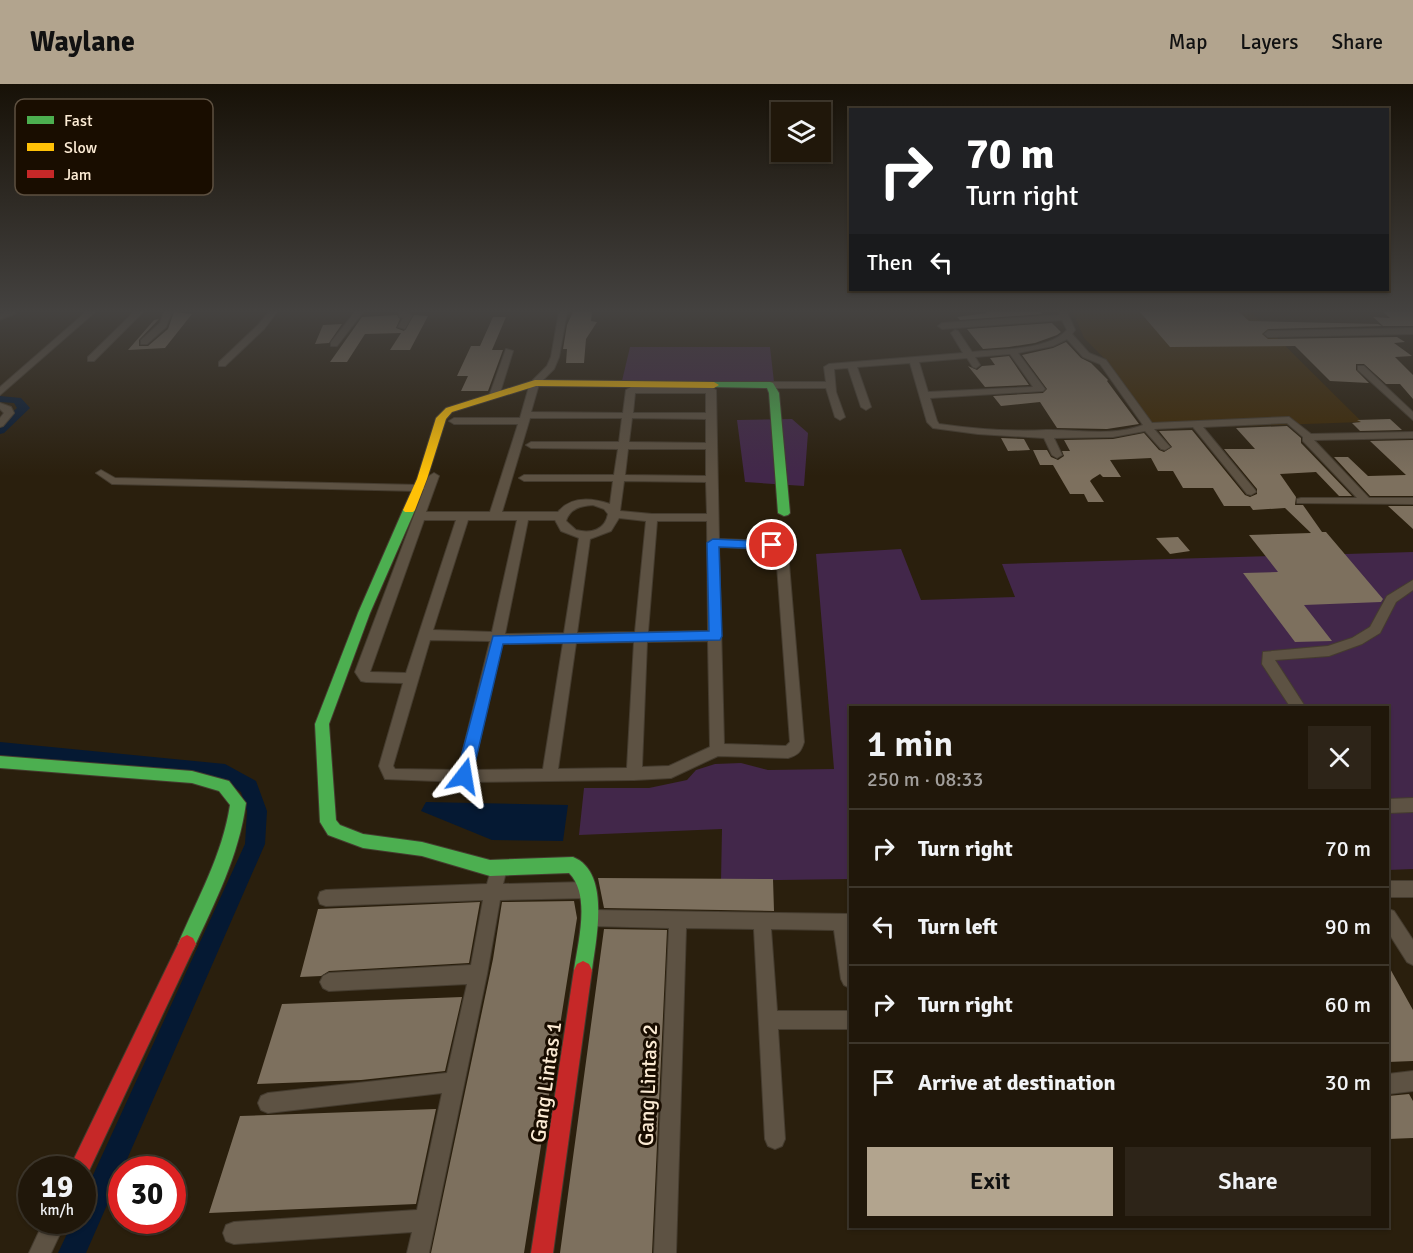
<!DOCTYPE html>
<meta charset="utf-8">
<style>
body{margin:0;font-family:Signika,sans-serif;background:#2d2418;color:#f1f3f6;height:100vh;display:flex;flex-direction:column;font-size:22px;white-space:nowrap}
*{box-sizing:border-box;margin:0}
p{font-size:20px;color:#a29f9c}
.icon{flex:none;width:33px;height:33px;fill:none;stroke:currentColor;stroke-width:2;stroke-linecap:round;stroke-linejoin:round}
.map{position:relative;flex:1;overflow:hidden}
.details{position:absolute;left:849px;top:622px;width:540px;height:522px;display:flex;flex-direction:column;background:#20170a;border-radius:0px;box-shadow:0 2px 4px #0004,0 0 0 2px #3d362b}
.details>*{flex:none}
.guide{position:absolute;left:849px;top:24px;width:540px;height:183px;border-radius:0px;box-shadow:0 2px 4px #0004,0 0 0 2px #3d362b;background:#202124;color:#fff;overflow:hidden}
.tools{position:absolute;left:771px;top:18px;display:grid;gap:12px}
.tools a{display:grid;place-items:center;width:60px;height:60px;border-radius:0px;background:#20170a;box-shadow:0 2px 4px #0004,0 0 0 2px #3d362b;font-size:30px}
.speed{position:absolute;left:18px;top:1072px;display:flex;gap:12px;font-size:30px;font-weight:700;text-align:center}
.speed>*{display:grid;place-content:center;width:78px;height:78px;border-radius:50%;background:#20170a;box-shadow:0 2px 4px #0004,0 0 0 2px #3d362b;line-height:1}
.speed small{font-size:15px;font-weight:400}
.speed .limit{border:9px solid #d22;background:#fff;color:#111}
.pin{position:absolute;display:grid;place-items:center;width:51px;height:51px;color:#fff;margin:-26px;border:3px solid #fff;border-radius:50%;box-shadow:0 2px 6px #0007}
.me{position:absolute;width:66px;margin:-33px;rotate:14deg;stroke-linejoin:round;filter:drop-shadow(0 0 4px #0008)}
.turn{display:flex;align-items:center;gap:21px;height:126px;padding:0 18px;font-size:27px}
.turn .icon{width:78px;height:78px;stroke-width:2.5}
.turn b{display:block;font-size:42px;line-height:51px}
.then{display:flex;align-items:center;height:57px;padding:0 18px;background:#0003;gap:12px;font-size:22px}
.round{display:grid;place-items:center;flex:none;width:63px;height:63px;border-radius:0px;background:#2d2418}
.summary{display:flex;align-items:center;justify-content:space-between;height:102px;padding:0 18px}
h1{font-size:36px;font-weight:600;line-height:45px}
.action{display:flex;gap:12px;margin-top:auto;padding:12px 18px}
.action a{flex:1;height:69px;border-radius:0px;background:#b2a48e;color:#111;font-size:24px;font-weight:600;line-height:69px;text-align:center}
.action a+a{background:#2d2418;color:#f1f3f6}
ul{padding:0;list-style:none}
li{display:flex;align-items:center;gap:18px;height:78px;padding:0 18px;border-top:2px solid #3d362b}
li div{flex:1}
li b{display:block;font-size:22px}
li em{font-style:normal}
header{display:flex;align-items:center;gap:36px;box-sizing:border-box;height:84px;padding:0 30px;background:#b2a48e;color:#111}
header strong{font-size:28px}
nav{display:flex;gap:33px;margin-inline-start:auto;font-size:21px}
.map>svg:first-child{display:block}
.built{fill:#3e2802}
.green{fill:#42274a}
.water{fill:#051933}
.lines{fill:none;stroke-linecap:round;stroke-linejoin:round}
.canal{fill:#051933;fill-rule:evenodd}
.building{fill:#7d705e}
.lane-casing{stroke:#453c2f;stroke-width:7}
.street-casing{stroke:#453c2f;stroke-width:2}
.fast-casing{stroke:#453c2f;stroke-width:2}
.slow-casing{stroke:#453c2f;stroke-width:2}
.jam-casing{stroke:#453c2f;stroke-width:2}
.lane{stroke:#5d5243;stroke-width:4.5}
.street{fill:#5d5243;fill-rule:evenodd}
.fast{fill:#4caf50;fill-rule:evenodd}
.slow{fill:#ffc107;fill-rule:evenodd}
.jam{fill:#c62828;fill-rule:evenodd}
.route{fill:#1a73e8;stroke:#114b97;stroke-width:1.5}
.labels{text-anchor:middle;dominant-baseline:central;stroke-width:6;stroke-linejoin:round;paint-order:stroke}
.near-street-label{font-size:21px;fill:#fcebd4;stroke:#190d00}
.key{fill:#190d00;stroke:#5d5040;stroke-width:1.5}
.key-label{font-size:16px;fill:#fcebd4}
</style>
<header>
<strong>Waylane</strong>
<nav><a>Map</a><a>Layers</a><a>Share</a></nav>
</header>
<div class="map">
<svg width="1413" height="1169" viewBox="0 0 1413 1169">
<rect width="100%" height="100%" fill="#2a1f0d"/>
<path class="built" d="M1073 228H1251L1362 338 1157 345 1108 278 1084 254Z"/>
<path class="green" d="M630 263H770L774 298 734 303 621 301Z
M792 335 808 349 804 402 745 398 737 336Z
M901 465 921 516 1015 513 1002 480 1413 468V785L1388 786V624H850V795L721 797 722 745 579 751 584 704H649L687 696 696 686 715 680 741 679 768 686 834 685 816 470Z"/>
<path class="water" d="M426 718 568 721 563 757 492 756 421 727Z"/>
<g class="lines">
<path class="canal" d="M0 312 21 314 30 324 4 349 0 350V340L17 324 14 319 0 318Z
M0 658 225 680 256 697 267 727 265 760 86 1169H58L73 1137H82V1115L245 760 247 727 241 708 221 695 0 672Z"/>
</g>
<path class="building" d="M174 228 192 230 165 264 128 266 154 236 159 235 139 256V262H148L168 245Z
M573 228H592L591 237 597 238 586 255 584 279H566L567 265H563L567 241Z
M986 228H1041L1043 230 960 236 957 233 987 229Z
M1140 228H1239L1249 237 1378 240 1382 242 1268 245 1262 250 1268 255 1397 253 1405 258 1394 259 1412 272 1395 273 1413 291V315L1400 300H1386L1364 280H1356V286L1369 299 1330 297 1295 262 1170 263Z
M1383 228H1413V242H1383L1373 233 1390 234Z
M397 231 400 235 396 244 404 247 414 231 428 232 410 266H390L401 249 365 250 347 278H330L362 233Z
M493 233H506L492 266H503L488 307H461L468 292H457L471 262H480Z
M1052 239 1061 248 1057 251 1035 259 1009 263 983 265 967 245Z
M342 240 329 259 315 260 323 241Z
M1066 258 1081 274 1091 279 1108 296 1107 297 1139 340 1107 345 1057 344 1040 318 1001 322 993 312 1043 309 1047 305 1022 271 1053 264Z
M1009 272 1029 301 985 303 968 282 977 286 982 282 995 281 990 274Z
M1390 335 1402 346 1360 347 1352 339 1361 338 1357 336Z
M1287 342 1301 354V359L1352 412H1339L1316 388 1280 390 1296 413 1295 421H1303L1322 448H1326L1383 515 1381 518 1304 521 1332 557 1295 558 1243 489 1278 488 1249 451 1311 449 1285 424 1253 426 1250 422H1224L1213 404H1183L1173 387H1158L1151 374 1110 376 1121 393H1103L1100 390 1092 395 1090 397 1104 418H1088L1084 410H1070L1053 381H1040L1033 366H1047L1051 373 1058 376 1064 372 1062 367H1070L1064 356 1113 355 1144 349 1159 366 1164 368 1172 363 1159 347 1192 346 1245 411 1250 413 1257 410V405L1224 365H1255L1236 344Z
M1001 354 1024 355 1030 366 1008 367Z
M1413 356V412H1370L1334 373H1348L1368 392 1406 391 1370 357Z
M1388 422H1413V445Z
M1178 453 1190 467 1170 470 1156 454Z
M598 794 773 795 774 827 604 824Z
M574 817 577 834 524 1169H431L493 875 502 818Z
M480 818 469 879 329 887 321 892 300 893 318 825Z
M604 845 667 846 652 1169H560Z
M1388 881 1413 926V977L1388 978Z
M462 913 445 987 361 996 257 1000 282 920Z
M1409 1010 1413 1017V1054L1388 1055V1012Z
M436 1025 416 1120 209 1129 240 1032Z"/>
<g class="lines">
<defs>
<path id="lane" d="M0 233 13 228"/>
<path id="street" d="M86 228H95L0 311V303Z
M134 228H143L94 277H88V273Z
M164 228H172L166 243 147 260H141V256L160 239Z
M269 228H277L264 245 225 282H219V278L258 241Z
M355 228H363L337 262H331V258Z
M399 228H407L412 232 405 245 398 243 403 234 399 233Z
M559 228H567L559 273 554 285 539 300 531 328 623 329 626 306 631 303H711L716 306 719 455 772 457 784 460 788 468 804 658C801 668 798 671 788 674L718 672 671 694 634 696 464 698 385 695 379 682 403 599 366 598 361 597 355 588 424 405 419 407 112 400 96 389 101 386 115 394 419 401 424 404 429 392 434 389 439 392 426 428H490L518 340H454L449 337 454 334H520L530 299 547 282 551 273ZM635 309H706V329H633ZM530 334H622L619 358H531L526 361 531 364 618 365 614 391H524L519 394 524 397H613L610 420C592 414 571 412 558 428H502ZM632 334 706 335V359L629 358ZM628 365H706V392L625 391ZM624 397 706 398 707 430H652L620 427ZM593 421 604 425 608 430C605 446 591 450 576 446L566 437C570 424 581 422 593 421ZM619 434 646 437 635 548 577 549 590 455 611 447ZM424 436H456L406 589 370 588ZM468 436H517L492 548 433 546ZM528 436H555L561 447 579 454 564 549 505 550ZM657 437H707L708 547 648 548ZM719 463 772 465 776 468 790 658 786 662 724 660ZM430 556 490 557 458 686 395 685 393 682ZM708 557 710 663 669 682 642 683 647 558ZM634 558 627 684 558 685 576 559ZM563 559 543 685 473 686 502 560Z
M1059 228H1067L1075 246 1072 250 1089 269 1106 276 1152 339 1289 333 1311 350 1413 348V354L1314 356 1369 414H1413V420L1297 419V415L1301 414H1357L1303 357V353L1287 339 1203 343 1255 406 1256 408 1251 411 1247 410 1193 343 1154 345 1170 363 1165 366 1161 365 1145 347 1113 353 1054 354 1062 371 1057 374 1052 371 1044 354 978 350 933 344 927 338 910 279 857 283 871 323 866 326 861 323 848 284 834 285 836 308 845 333 840 336 835 333 826 304H770L765 301 770 298H826L824 283 829 280 963 269 951 249 955 246 958 247 972 268C999 265 1048 267 1067 246L1062 236 942 245 938 242 942 239 1060 231ZM1067 255 1083 273 1100 280 1143 341C1112 353 1077 345 1046 346 1011 348 974 345 939 340L937 337 930 314 1043 307 1045 305 1018 269 1053 262ZM1010 270 1033 303 928 308 919 278 967 274 973 283 976 284 980 281 975 273Z
M1413 244V250L1268 253 1264 250 1268 247Z
M506 265 513 267 499 312 491 314 489 312Z
M1358 282H1364L1413 328V336L1358 286Z
M0 319 11 323 14 329 3 342 0 343V334L4 329 0 325Z
M1413 496V506L1396 518 1380 549 1362 560 1329 572 1275 576 1306 624H1291L1262 580 1263 568 1328 562 1352 554 1370 543 1387 512Z
M1413 714V728L1388 729V715Z
M499 776 505 779 507 784 503 800 587 798 593 800 595 806 593 812 587 814 500 816 487 890 429 1169H407L412 1148 234 1160 226 1157 223 1149 226 1141 234 1138 417 1126 442 1009 268 1029 261 1026 258 1019 261 1012 268 1009 447 989 467 900 329 907 323 904 320 898 323 892 329 889 471 881 483 816 326 822 320 820 318 814 320 808 326 806 487 800 493 779Z
M1388 797H1413V813H1388Z
M1388 825 1394 827 1413 856V881L1407 878 1388 848Z
M591 826 850 830V904L844 901 841 895 834 846 771 845 777 927H850V945H778L785 1055 782 1062 775 1065 768 1062 765 1055 754 845 686 844 676 1169H654L669 844 591 842 585 840 582 834 585 828Z
M1413 987V1007L1388 1010V990Z
M44 1137H66L51 1169H29Z"/>
<path id="fast" d="M714 298H770L773 299 779 309 790 429 788 431 784 432 778 429 769 309 767 304 711 303V299Z
M409 423 415 426 370 529 329 640 336 736 340 741 363 750 422 758 490 776 573 773C611 788 596 855 592 886L589 892 583 895 577 892 574 886C578 858 591 811 569 789L490 792 422 772 363 764 328 751 320 738 315 640 358 529 403 426Z
M0 672 192 687 229 697 246 719C239 772 215 818 193 866L187 869 181 866 178 860C198 813 222 772 230 721L219 707 192 699 0 684Z"/>
<path id="slow" d="M535 296 714 298 719 301 714 304 536 302 452 328 446 335 427 395 415 426 413 428H405L403 426 417 395 436 334 446 324Z"/>
<path id="jam" d="M187 851 193 854 196 860 193 866 86 1093 82 1095V1086H69L72 1079 181 854Z
M583 877 589 880 592 886 553 1169H531L574 886 577 880Z"/>
</defs>
<use href="#lane" class="lane-casing"/>
<use href="#street" class="street-casing"/>
<use href="#fast" class="fast-casing"/>
<use href="#slow" class="slow-casing"/>
<use href="#jam" class="jam-casing"/>
<use href="#lane" class="lane"/>
<use href="#street" class="street"/>
<use href="#fast" class="fast"/>
<use href="#slow" class="slow"/>
<use href="#jam" class="jam"/>
</g>
<linearGradient id="sky" x2="0" y2="1"><stop stop-color="#171107"/><stop offset="0.58" stop-color="#444240"/><stop offset="1" stop-color="#444240" stop-opacity="0"/></linearGradient>
<rect width="1413" height="392" fill="url(#sky)"/>
<path class="route" d="M713 455 772 458 778 461 772 465 719 463 722 552 720 556 503 560 472 692 469 697 464 699 459 697 456 692 493 552 709 547 707 459Z"/>
<g class="labels">
<g class="near-street-label">
<text transform="translate(546 998) rotate(-82)">Gang Lintas 1</text>
<text transform="translate(648 1001) rotate(-88)">Gang Lintas 2</text>
</g>
</g>
<rect x="15" y="15" width="198" height="96" rx="9" class="key"/>
<rect x="27" y="32" width="27" height="8" fill="#4caf50"/>
<rect x="27" y="59" width="27" height="8" fill="#ffc107"/>
<rect x="27" y="86" width="27" height="8" fill="#c62828"/>
<g class="key-label">
<text x="64" y="42">Fast</text>
<text x="64" y="69">Slow</text>
<text x="64" y="96">Jam</text>
</g>
</svg>
<div class="tools">
<a><svg class="icon" aria-label="layers" viewBox="0 0 24 24"><path d="M12 4l9 5-9 5-9-5zM3 14l9 5 9-5"/></svg></a>
</div>
<div class="speed"><div>19<small>km/h</small></div><div class="limit">30</div></div>
<div class="pin" style="left:772px;top:461px;background:#d93025"><svg class="icon" aria-label="arrive" viewBox="0 0 24 24"><path d="M6 21V4h12l-3 4 3 4H6"/></svg></div>
<svg class="me" style="left:464px;top:692px" viewBox="-20 -20 40 40"><path d="M0-17L14 15 0 8-14 15z" fill="#1a73e8" stroke="#fff" stroke-width="4"/></svg>
<div class="guide">
<div class="turn"><svg class="icon" aria-label="right" viewBox="0 0 24 24"><path d="M7 20v-9h11M14 6l5 5-5 5"/></svg><div><b>70 m</b>Turn right</div></div>
<div class="then">Then<svg class="icon" aria-label="left" viewBox="0 0 24 24"><path d="M17 20v-9H6M10 6l-5 5 5 5"/></svg></div>
</div>
<section class="details">
<div class="summary"><div><h1>1 min</h1><p>250 m · 08:33</p></div><a class="round"><svg class="icon" aria-label="close" viewBox="0 0 24 24"><path d="M6 6l12 12M18 6L6 18"/></svg></a></div>
<ul>
<li><svg class="icon" aria-label="right" viewBox="0 0 24 24"><path d="M7 20v-9h11M14 6l5 5-5 5"/></svg><div><b>Turn right</b></div><em>70 m</em></li>
<li><svg class="icon" aria-label="left" viewBox="0 0 24 24"><path d="M17 20v-9H6M10 6l-5 5 5 5"/></svg><div><b>Turn left</b></div><em>90 m</em></li>
<li><svg class="icon" aria-label="right" viewBox="0 0 24 24"><path d="M7 20v-9h11M14 6l5 5-5 5"/></svg><div><b>Turn right</b></div><em>60 m</em></li>
<li><svg class="icon" aria-label="arrive" viewBox="0 0 24 24"><path d="M6 21V4h12l-3 4 3 4H6"/></svg><div><b>Arrive at destination</b></div><em>30 m</em></li>
</ul>
<div class="action"><a>Exit</a><a>Share</a></div>
</section>
</div>
